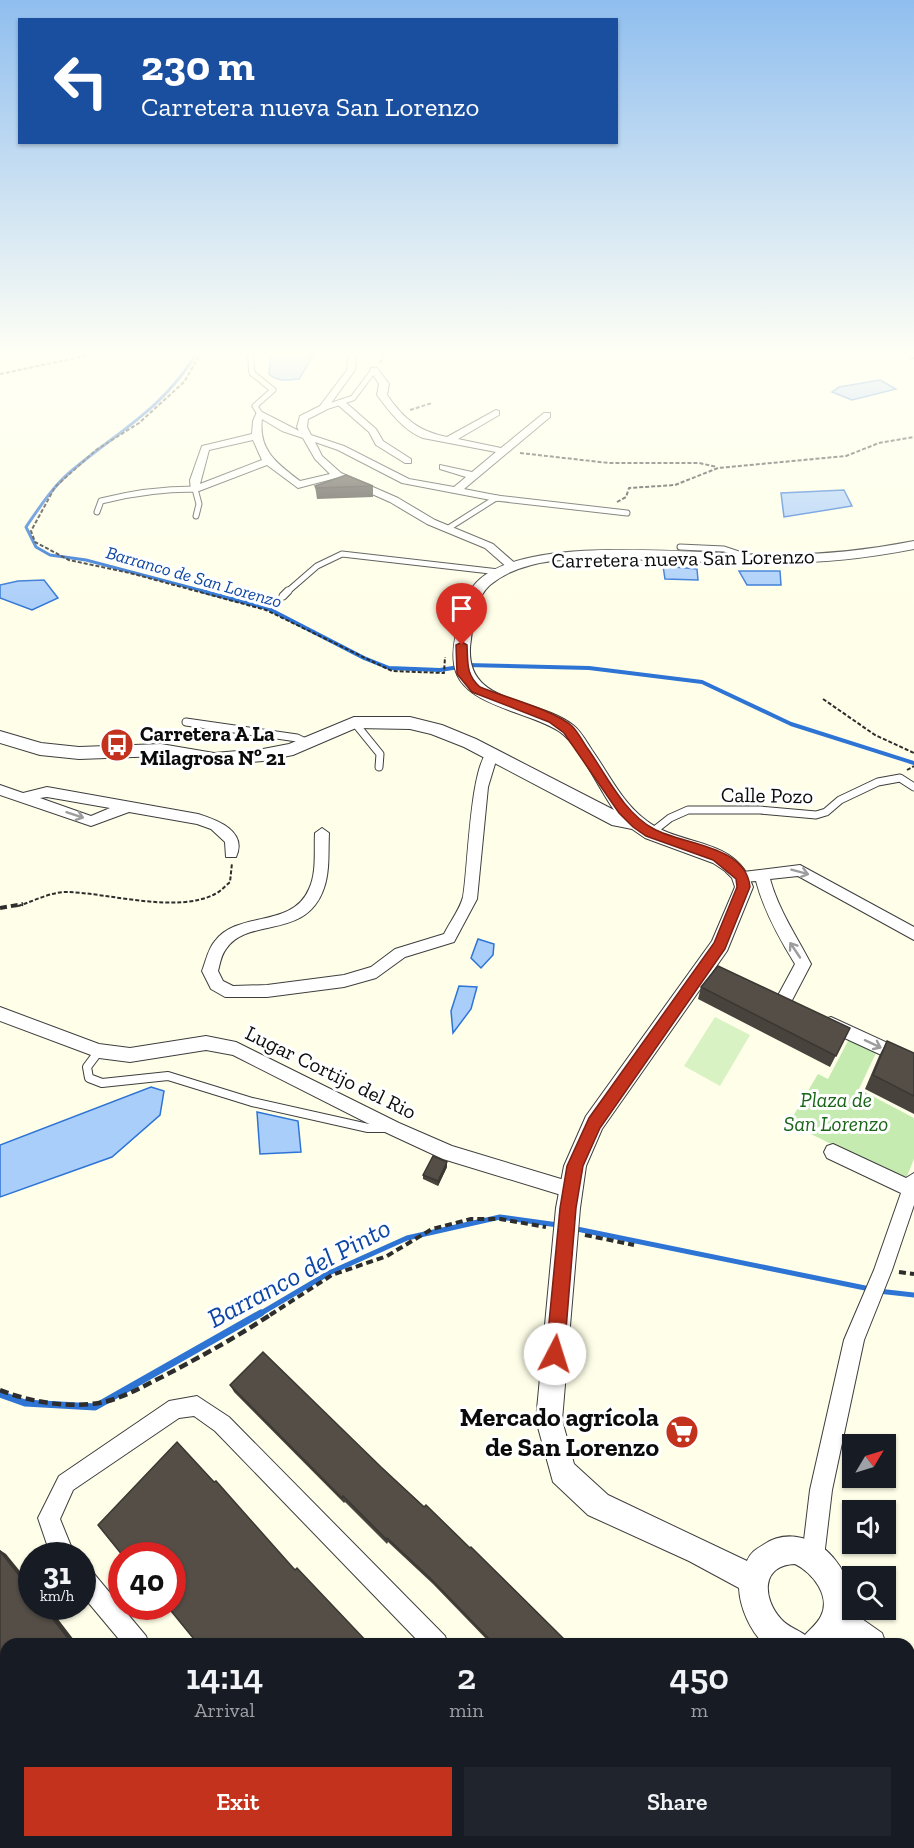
<!DOCTYPE html>
<meta charset="utf-8">
<style>
body{margin:0;font-family:"Zilla Slab",serif;background:#20242c;color:#f1f3f6;height:100vh;display:flex;flex-direction:column;font-size:22px;white-space:nowrap}
*{box-sizing:border-box;margin:0}
p{font-size:20px;color:#9ea1a6}
.icon{flex:none;width:33px;height:33px;fill:none;stroke:currentColor;stroke-width:2;stroke-linecap:round;stroke-linejoin:round}
.map{position:relative;flex:1;overflow:hidden}
.details{position:absolute;left:0px;top:1638px;width:915px;height:210px;display:flex;flex-direction:column;background:#171b24;border-radius:18px 18px 0 0;box-shadow:0 2px 4px #0004}
.details>*{flex:none}
.banner{position:absolute;left:18px;top:18px;width:600px;height:126px;border-radius:0px;box-shadow:0 2px 4px #0004;background:#1a4fa0;color:#fff;overflow:hidden}
.needle{width:39px;rotate:52deg}
.tools{position:absolute;left:842px;top:1434px;display:grid;gap:12px}
.tools a{display:grid;place-items:center;width:54px;height:54px;border-radius:0px;background:#171b24;box-shadow:0 2px 4px #0004;font-size:30px}
.speed{position:absolute;left:18px;top:1542px;display:flex;gap:12px;font-size:30px;font-weight:700;text-align:center}
.speed>*{display:grid;place-content:center;width:78px;height:78px;border-radius:50%;background:#171b24;box-shadow:0 2px 4px #0004;line-height:1}
.speed small{font-size:15px;font-weight:400}
.speed .limit{border:9px solid #d22;background:#fff;color:#111}
.pin{position:absolute;display:grid;place-items:center;width:51px;height:51px;color:#fff;margin:-62px -26px;border-radius:50% 50% 50% 0;rotate:-45deg;box-shadow:0 0 6px #0007}
.pin .icon{rotate:45deg}
.me{position:absolute;width:66px;margin:-33px;rotate:5deg;stroke-linejoin:round;filter:drop-shadow(0 0 4px #0008)}
.turn{display:flex;align-items:center;gap:21px;height:126px;padding:0 24px;font-size:27px}
.turn .icon{width:78px;height:78px;stroke-width:2.5}
.turn b{display:block;font-size:42px;line-height:51px}
.eta{display:flex;justify-content:space-evenly;align-items:center;height:102px;text-align:center}
.eta b{font-size:36px;font-weight:600;line-height:42px}
.primary-button{display:flex;gap:12px;margin-top:auto;padding:12px 24px}
.primary-button a{flex:1;height:69px;border-radius:0px;background:#c2321c;color:#fff;font-size:24px;font-weight:600;line-height:69px;text-align:center}
.primary-button a+a{background:#20242c;color:#f1f3f6}
.map>svg:first-child{display:block}
.green{fill:#c5ebb1}
.pitch{fill:#d9f2c3}
.water{fill:#aacefa;stroke:#2d74d5;stroke-width:1.5}
.lines{fill:none;stroke-linecap:round;stroke-linejoin:round}
.stream-far3{stroke:#2d74d5;stroke-width:3}
.stream-far2{stroke:#2d74d5;stroke-width:4}
.stream-far1{stroke:#2d74d5;stroke-width:5}
.stream{stroke:#2d74d5;stroke-width:7}
.service-far2-casing{stroke:#3e3e3e;stroke-width:7}
.service-far1-casing{stroke:#3e3e3e;stroke-width:9}
.service-casing{stroke:#3e3e3e;stroke-width:10}
.minor-casing{stroke:#3e3e3e;stroke-width:2}
.tertiary-casing{stroke:#3e3e3e;stroke-width:2}
.path-far2{stroke:#2d2d2d;stroke-width:2;stroke-dasharray:4 2;stroke-linecap:butt}
.path-far1{stroke:#2d2d2d;stroke-width:4;stroke-dasharray:7 4;stroke-linecap:butt}
.path{stroke:#2d2d2d;stroke-width:4.5;stroke-dasharray:9 4.5;stroke-linecap:butt}
.service-far2{stroke:#fff;stroke-width:5}
.service-far1{stroke:#fff;stroke-width:7}
.service{stroke:#fff;stroke-width:8}
.minor{fill:#fff;fill-rule:evenodd}
.tertiary{fill:#fff;fill-rule:evenodd}
.wall{fill:#48433d}
.shaded-wall{fill:#3b3732}
.building{fill:#544e47;stroke:#3b3732;stroke-width:1.5}
.oneway{stroke:#9d9d9d}
.route{fill:#c2321c;stroke:#7e2012;stroke-width:1.5}
.labels{text-anchor:middle;dominant-baseline:central;stroke-width:6;stroke-linejoin:round;paint-order:stroke}
.far-water-label{font-size:18px;font-style:italic;fill:#0e47a3;stroke:#fff}
.street-label{font-size:21px;fill:#0b0b0b;stroke:#fff}
.poi-label{font-size:21px;font-weight:bold;fill:#0b0b0b;stroke:#fff;text-anchor:start}
.park-label{font-size:21px;font-style:italic;fill:#1b6519;stroke:#fff}
.near-poi-label{font-size:26px;font-weight:bold;fill:#0b0b0b;stroke:#fff;text-anchor:end}
.near-water-label{font-size:27px;font-style:italic;fill:#0e47a3;stroke:#fff}
</style>
<div class="map">
<svg width="914" height="1848" viewBox="0 0 914 1848">
<rect width="100%" height="100%" fill="#ffffe9"/>
<path class="green" d="M849 1039 876 1053 859 1089 914 1118V1159L905 1181 789 1123 818 1074 828 1079Z"/>
<path class="pitch" d="M715 1017 750 1035 720 1086 684 1066Z"/>
<path class="water" d="M271 351H314L315 353 299 379C288 380 277 382 269 374Z
M880 380 896 389 852 400 832 392 839 387Z
M844 490 852 506 784 517 781 493Z
M663 566 697 569 698 580 665 579Z
M739 571H780L781 585H747Z
M44 580 58 598 32 610 0 598V585L18 581Z
M478 939 494 944 493 955 481 968 471 958Z
M459 986 477 987 471 1009 453 1033 451 1011Z
M151 1087 164 1091 160 1115 112 1157 0 1197V1145Z
M257 1112 298 1121 301 1152 260 1154Z"/>
<g class="lines">
<path class="stream-far3" d="M198 351C163 410 118 431 69 473 52 488 39 508 26 527L36 547 50 555 86 560 207 592"/>
<path class="stream-far2" d="M201 591 267 608 364 658 389 668 440 670 459 667
M467 665 589 668 702 682 791 724 914 763"/>
<path class="stream-far1" d="M572 1228 870 1289
M878 1291 914 1295
M258 1315 329 1273 407 1238 500 1217 558 1225"/>
<path class="stream" d="M0 1394 25 1403 95 1407 261 1313"/>
<defs>
<path id="service-far2" d="M250 351 252 373 273 390 255 406 260 414
M323 408 353 398 374 370
M97 512 101 501C132 493 163 489 195 489L199 504 196 516
M447 529 496 498 627 513
M680 547 724 549 751 558
M287 592 317 566 342 554 499 572"/>
<path id="service-far1" d="M283 596 288 591
M186 722 297 738 307 743
M354 722 380 754 379 767
M651 833 670 818 688 810H760L816 815 826 812 840 800 878 782 900 778 914 787"/>
<path id="service" d="M99 1051 87 1067 89 1078 102 1083 168 1076 252 1102 368 1128H385"/>
<path id="minor" d="M352 356 356 359 355 370 326 410 308 419 307 427 311 435 344 446 409 479 454 487 466 477 440 469V465L472 472 496 452 423 438C404 431 389 411 377 395L379 384 370 370 371 368H377L389 384 387 395C404 419 418 431 447 437L496 410 499 411V415L458 439 501 448 544 413H550V417L464 489 500 496V500L496 501 402 483 338 450 315 442 322 456 341 473 398 498 435 520 493 544 517 565V569H509L485 548 427 524 390 502 336 478 298 488 267 465 199 491H191L190 480 202 446 252 434 253 421 257 412 260 411 299 431 297 427 300 416 320 406 347 370 348 359ZM262 419 282 431 303 438 315 459 330 474 300 481C278 464 258 451 262 419ZM253 440 262 460 200 484 209 450Z
M338 401H344L376 429 383 441 411 459V463H405L376 445 369 432 338 405Z
M491 750 498 754 488 787 477 899 454 942 405 957 376 978 344 987 267 997H225L211 989 202 971C206 961 208 949 215 941 238 910 292 929 309 889 317 872 314 851 315 833L322 828 329 833C328 851 330 871 324 888 306 941 248 916 226 949 221 955 220 964 218 971L223 981 233 986 267 985 344 975 371 967 395 949 444 934C450 922 460 909 463 897 468 874 470 755 491 750Z
M0 785 23 793 47 787 198 814C217 820 248 831 236 857H226L225 842 211 829 197 824 129 812 91 826 0 795ZM47 797 110 808 91 816 40 798Z
M800 865 914 927V940L798 876 770 879C779 911 796 935 811 964L789 1006 783 1008 777 1006 775 1001 795 964C779 938 764 911 756 881L743 882 736 877 743 872Z
M0 1007 99 1044 130 1048 206 1036 236 1042 399 1123 452 1146 571 1182 577 1184 580 1190 577 1196 571 1198 443 1159 387 1133 233 1055 206 1050 130 1062 99 1058 0 1021Z
M831 1017 914 1055V1070L825 1029 823 1024 825 1019Z
M833 1144 906 1178 914 1173V1205L892 1270 864 1340 832 1490 824 1557 821 1565 813 1568 805 1565 802 1557 810 1490 844 1340 874 1270 901 1193 827 1158 824 1152 827 1146Z
M197 1396 229 1417 445 1636 448 1644H421L215 1431 194 1416 179 1418 73 1490 60 1519 75 1556H51L38 1518 59 1476 169 1401Z
M82 1566 90 1569 146 1636 149 1644H123L82 1595Z
M0 1825 6 1828V1842H17L20 1848H0Z
M292 1842H320L323 1848H295Z
M616 1842H670L667 1848H619Z"/>
<path id="tertiary" d="M914 541V549C868 558 822 563 775 563 734 564 693 561 653 560 604 559 530 551 490 585 476 597 473 622 471 639 460 706 533 695 573 725 581 731 586 741 592 750 609 774 622 803 647 821 683 848 736 836 753 887L727 951 602 1129 586 1166 580 1208 562 1420 574 1464 608 1495 747 1561C750 1553 756 1549 763 1545 787 1528 819 1538 836 1561 848 1576 852 1596 852 1612L882 1633 886 1644H846L841 1640 837 1644H764C750 1630 740 1608 739 1588L689 1561 588 1515 553 1482 536 1420 556 1208 564 1166 586 1116 712 941 735 887 732 878 725 871 713 863 645 838 632 829 612 825 464 747 431 734 410 729 356 728 293 755 263 761 214 765 161 756 79 759 40 755 0 743V731L41 743 79 747 161 744 214 753 263 749 289 744 354 717H410L442 725 476 739 614 810C599 789 579 745 560 732 532 712 468 707 456 672 450 655 455 635 460 619 464 604 468 589 480 579 534 533 703 555 774 555 822 555 868 550 914 541ZM795 1564C813 1573 831 1596 821 1616 818 1623 810 1629 805 1635 797 1629 788 1627 781 1619 762 1598 761 1565 795 1564Z
M909 1657 914 1659V1691L909 1689Z"/>
</defs>
<use href="#service-far2" class="service-far2-casing"/>
<use href="#service-far1" class="service-far1-casing"/>
<use href="#service" class="service-casing"/>
<use href="#minor" class="minor-casing"/>
<use href="#tertiary" class="tertiary-casing"/>
<path class="path-far2" d="M202 351 184 382 139 423 96 450 55 487 31 531 35 542 69 560 130 573 266 610 392 671 444 673 445 657
M900 351 914 359
M380 363 386 351
M0 374 108 351
M410 410 432 403
M520 453 609 463H699L717 467
M617 502 626 497 629 488 675 485 718 468 846 456 879 443 914 437
M823 699 875 735 914 753
M907 770 914 766
M18 906C34 901 50 892 67 892 109 893 177 914 215 894 220 892 225 886 230 882L232 863"/>
<path class="path-far1" d="M0 908 23 904
M585 1235 634 1245
M899 1272 914 1274
M270 1315 332 1275 387 1256 432 1229 471 1219H500L546 1227"/>
<path class="path" d="M0 1390C30 1402 66 1408 99 1403 122 1399 141 1387 162 1377 200 1357 237 1337 273 1313"/>
<use href="#service-far2" class="service-far2"/>
<use href="#service-far1" class="service-far1"/>
<use href="#service" class="service"/>
<use href="#minor" class="minor"/>
<use href="#tertiary" class="tertiary"/>
</g>
<path class="wall" d="M315 486H373V497L317 499Z
M701 987 850 1028 830 1067 698 999Z
M887 1041 914 1053V1114L865 1089 879 1056Z
M447 1167 438 1186 423 1179V1175Z
M230 1385 381 1467 470 1548 569 1644H491L433 1584 388 1542 387 1544 345 1502 344 1503 234 1392Z"/>
<path class="shaded-wall" d="M447 1162V1167L438 1186V1181Z
M0 1550 6 1554 32 1586V1592L0 1551Z
M43 1606H48L74 1640 79 1642 80 1644H76L70 1641Z
M234 1842H239L244 1848H239Z"/>
<path class="building" d="M346 475 373 486 316 488 315 486Z
M718 966 850 1028 836 1056 701 987Z
M887 1041 914 1053V1096L873 1075Z
M433 1156 447 1162 438 1181 423 1175Z
M263 1352 381 1467 424 1507 426 1505 470 1548 471 1547 569 1644H494L432 1580 387 1538 386 1539 343 1496 342 1498 230 1385Z
M177 1442 214 1482 216 1481 295 1570 297 1568 369 1644H198L167 1606H172V1556H123L98 1525Z
M0 1551 32 1592V1606H43L70 1641 72 1639 76 1644H6V1784L0 1775Z
M47 1842H234L239 1848H52Z
M372 1842H559L565 1848H377Z"/>
<defs><path id="oneway-shaft" d="M-6 0H5M1.5-3L5.5 0L1.5 3" fill="none" stroke-width="1.6" stroke-linecap="round" stroke-linejoin="round" transform="scale(1.5)"/></defs>
<g class="oneway">
<use href="#oneway-shaft" transform="translate(75 815) rotate(18)"/>
<use href="#oneway-shaft" transform="translate(800 872) rotate(15)"/>
<use href="#oneway-shaft" transform="translate(795 950) rotate(-124)"/>
<use href="#oneway-shaft" transform="translate(873 1044) rotate(25)"/>
</g>
<linearGradient id="sky" x2="0" y2="1"><stop stop-color="#8fbeef"/><stop offset="0.58" stop-color="#fffff5"/><stop offset="1" stop-color="#fffff5" stop-opacity="0"/></linearGradient>
<rect width="914" height="610" fill="url(#sky)"/>
<path class="route" d="M462 642 467 645C468 663 466 675 480 687 504 697 554 710 572 726 578 732 583 742 588 749 607 776 624 813 654 829 683 845 746 845 750 887L725 949 600 1128 583 1166 576 1208 564 1354 562 1360 555 1363 549 1360 546 1354 560 1208 567 1166 589 1118 714 943 737 887 736 879 713 860 646 836 633 827 619 813 564 733 549 722 472 692 457 674 456 645Z"/>
<defs>
<symbol id="bus-disc" viewBox="-11 -11 22 22"><circle r="9.5" fill="#c2321c" stroke="#fff"/><path d="M-5-6H5V4H4V6H2V4H-2V6H-4V4H-5ZM-3.5-4V0h7V-4ZM-3.5 1.2v1.5H-2V1.2ZM2 1.2v1.5H3.5V1.2Z" fill="#fff"/></symbol>
<symbol id="supermarket-disc" viewBox="-11 -11 22 22"><circle r="9.5" fill="#c2321c" stroke="#fff"/><path d="M-6-5.5h2.5l.6 2H6L4.5 2H-2.5L-4.4-4H-6ZM-1.5 3.2a1.3 1.3 0 1 0 .1 0ZM3 3.2a1.3 1.3 0 1 0 .1 0Z" fill="#fff"/></symbol>
</defs>
<g fill-rule="evenodd">
<use href="#bus-disc" x="98" y="726" width="38" height="38"/>
<use href="#supermarket-disc" x="663" y="1413" width="38" height="38"/>
</g>
<g class="labels">
<g class="far-water-label">
<text transform="translate(194 577) rotate(16)">Barranco de San Lorenzo</text>
</g>
<g class="street-label">
<text transform="translate(683 558) rotate(-1)">Carretera nueva San Lorenzo</text>
<text transform="translate(767 795) rotate(1)">Calle Pozo</text>
<text transform="translate(331 1072) rotate(26)">Lugar Cortijo del Rio</text>
</g>
<g class="poi-label">
<text x="140" y="733">Carretera A La<tspan x="140" dy="24">Milagrosa Nº 21</tspan></text>
</g>
<g class="park-label">
<text x="836" y="1099">Plaza de<tspan x="836" dy="24">San Lorenzo</tspan></text>
</g>
<g class="near-poi-label">
<text x="659" y="1417">Mercado agrícola<tspan x="659" dy="30">de San Lorenzo</tspan></text>
</g>
<g class="near-water-label">
<text transform="translate(299 1273) rotate(-28)">Barranco del Pinto</text>
</g>
</g>
</svg>
<div class="tools">
<a><svg class="needle" viewBox="-14 -14 28 28"><path d="M0-13l5 13h-10z" fill="#e53935"/><path d="M0 13l5-13h-10z" fill="#9ea1a6"/></svg></a>
<a><svg class="icon" aria-label="sound" viewBox="0 0 24 24"><path d="M4 9h4l5-4v14l-5-4H4zM17 9q2 3 0 6"/></svg></a>
<a><svg class="icon" aria-label="search" viewBox="0 0 24 24"><circle cx="10" cy="10" r="6"/><path d="M15 15l6 6"/></svg></a>
</div>
<div class="speed"><div>31<small>km/h</small></div><div class="limit">40</div></div>
<div class="pin" style="left:462px;top:645px;background:#d93025"><svg class="icon" aria-label="arrive" viewBox="0 0 24 24"><path d="M6 21V4h12l-3 4 3 4H6"/></svg></div>
<svg class="me" style="left:555px;top:1354px" viewBox="-20 -20 40 40"><circle r="19" fill="#fff"/><path d="M0-13L10 11 0 6-10 11z" fill="#c2321c"/></svg>
<div class="banner">
<div class="turn"><svg class="icon" aria-label="left" viewBox="0 0 24 24"><path d="M17 20v-9H6M10 6l-5 5 5 5"/></svg><div><b>230 m</b>Carretera nueva San Lorenzo</div></div>
</div>
<section class="details">
<div class="eta">
<div><b>14:14</b><p>Arrival</p></div>
<div><b>2</b><p>min</p></div>
<div><b>450</b><p>m</p></div>
</div>
<div class="primary-button"><a>Exit</a><a>Share</a></div>
</section>
</div>
